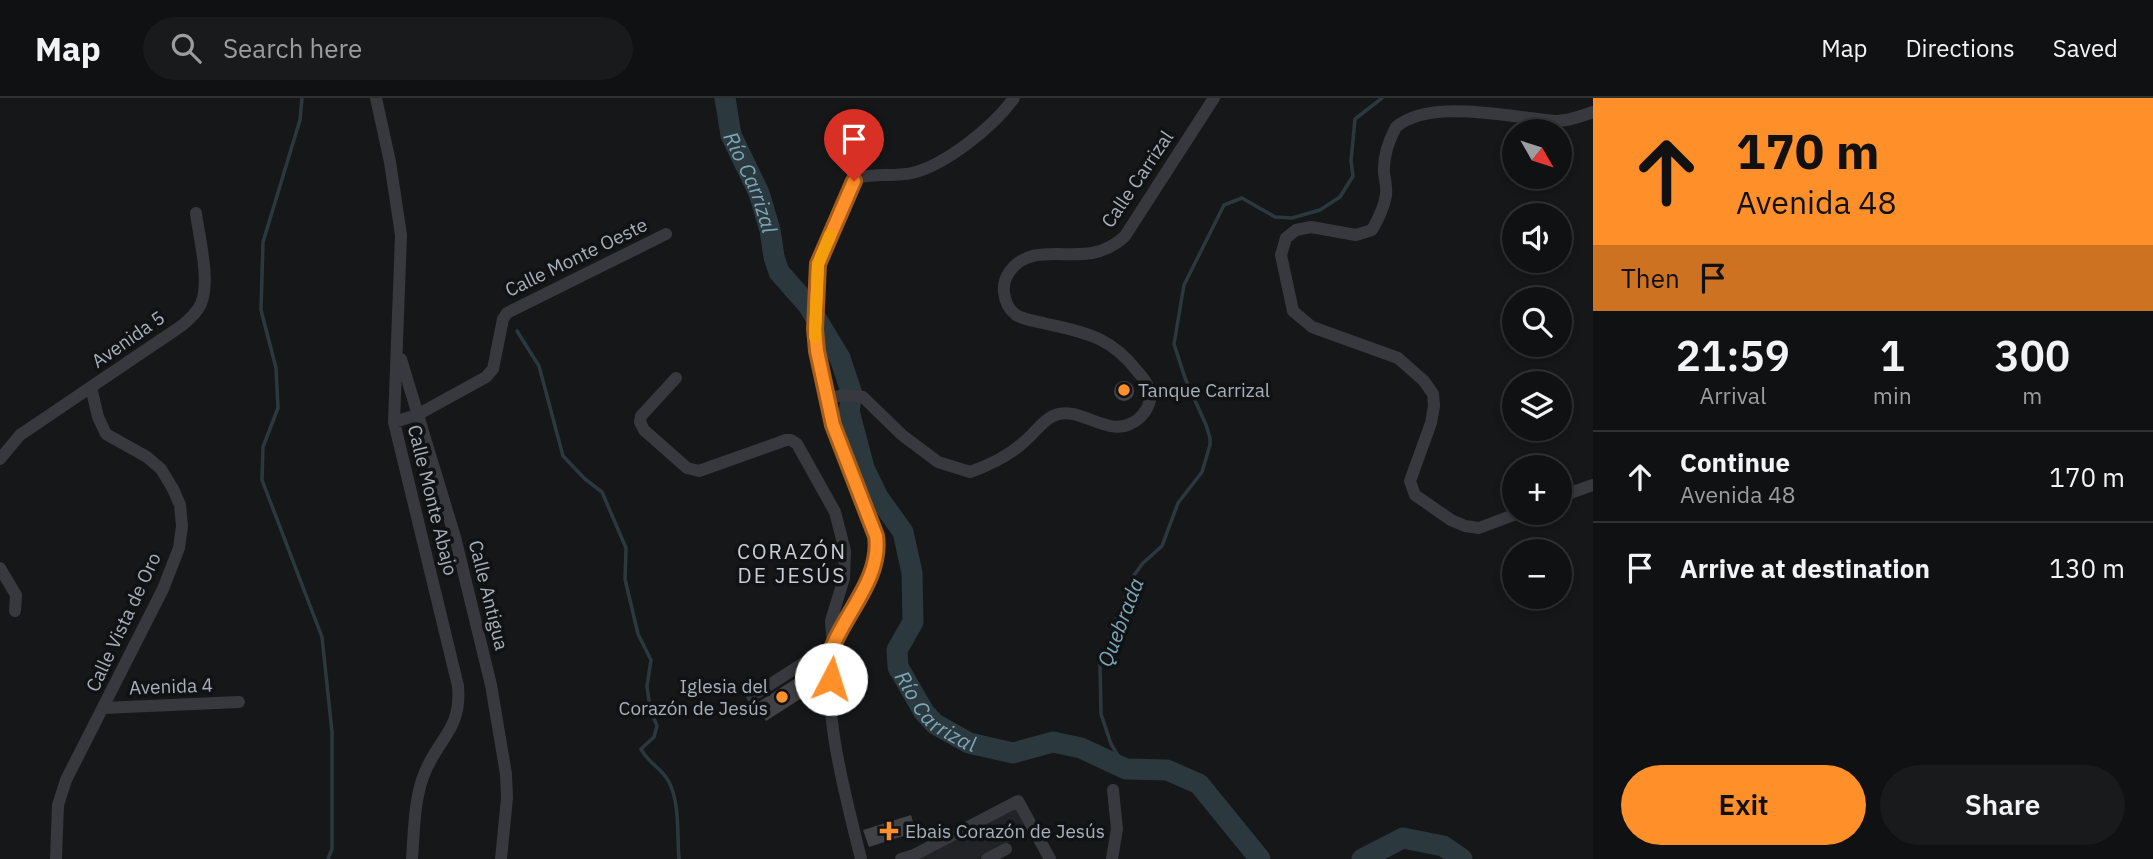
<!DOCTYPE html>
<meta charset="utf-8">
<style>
body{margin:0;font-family:"IBM Plex Sans",sans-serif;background:#191a1c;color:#f1f3f6;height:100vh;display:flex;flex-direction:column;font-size:26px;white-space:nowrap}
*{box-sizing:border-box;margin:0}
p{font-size:23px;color:#9c9da0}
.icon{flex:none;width:38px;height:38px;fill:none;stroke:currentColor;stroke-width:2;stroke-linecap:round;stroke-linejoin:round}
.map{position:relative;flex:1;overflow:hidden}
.drawer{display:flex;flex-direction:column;background:#101113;width:560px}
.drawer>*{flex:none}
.guide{background:#ff8f28;color:#111;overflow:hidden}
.needle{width:46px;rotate:129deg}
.controls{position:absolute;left:1502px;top:21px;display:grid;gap:14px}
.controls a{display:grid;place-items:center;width:70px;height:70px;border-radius:50%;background:#101113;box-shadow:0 4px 10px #0003,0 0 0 2px #303133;font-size:35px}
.pin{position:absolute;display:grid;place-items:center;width:60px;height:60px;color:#fff;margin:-72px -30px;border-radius:50% 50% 50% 0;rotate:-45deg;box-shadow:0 0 7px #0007}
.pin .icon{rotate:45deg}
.me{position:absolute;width:77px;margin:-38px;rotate:5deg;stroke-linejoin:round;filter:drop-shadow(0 0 5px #0008)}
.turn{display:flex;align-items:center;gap:24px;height:147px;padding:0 28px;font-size:32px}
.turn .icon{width:91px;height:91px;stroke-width:2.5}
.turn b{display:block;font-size:49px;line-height:60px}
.then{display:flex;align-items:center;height:66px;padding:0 28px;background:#0003;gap:14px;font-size:26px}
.eta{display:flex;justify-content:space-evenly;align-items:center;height:119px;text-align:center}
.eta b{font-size:42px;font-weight:600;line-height:49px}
.button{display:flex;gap:14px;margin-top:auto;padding:14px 28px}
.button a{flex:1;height:80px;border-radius:42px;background:#ff8f28;color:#111;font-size:28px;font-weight:600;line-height:80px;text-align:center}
.button a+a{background:#191a1c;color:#f1f3f6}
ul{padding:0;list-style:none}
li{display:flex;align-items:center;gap:21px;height:91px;padding:0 28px;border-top:2px solid #303133}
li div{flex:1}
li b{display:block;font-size:26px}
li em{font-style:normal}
header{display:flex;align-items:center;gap:42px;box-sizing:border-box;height:98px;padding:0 35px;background:#101113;border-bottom:2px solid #303133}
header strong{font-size:33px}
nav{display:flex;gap:38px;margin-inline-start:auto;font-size:24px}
.search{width:490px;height:63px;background:#191a1c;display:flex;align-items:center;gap:18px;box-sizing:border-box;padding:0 24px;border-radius:38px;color:#9c9da0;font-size:26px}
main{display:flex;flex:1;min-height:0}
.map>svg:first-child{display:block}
.built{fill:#222326}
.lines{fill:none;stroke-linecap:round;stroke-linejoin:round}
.stream{stroke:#2b393e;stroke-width:3.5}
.river{stroke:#2b393e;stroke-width:21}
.building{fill:#404246}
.minor{stroke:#37393e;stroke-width:12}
.route-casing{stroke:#a65d1a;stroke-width:18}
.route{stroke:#ff8f28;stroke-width:12}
.slow{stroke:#f59e0b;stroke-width:12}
.poi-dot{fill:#ff8f28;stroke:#111214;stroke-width:2.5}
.labels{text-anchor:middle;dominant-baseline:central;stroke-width:7;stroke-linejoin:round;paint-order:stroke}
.street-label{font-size:19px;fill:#a7b0ba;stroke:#111214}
.poi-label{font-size:19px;fill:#a7b0ba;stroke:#111214;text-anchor:start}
.water-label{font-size:21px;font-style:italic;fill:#7ba7b8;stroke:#111214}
.neighbourhood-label{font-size:21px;letter-spacing:2px;fill:#c9ced5;stroke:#111214}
</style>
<header>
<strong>Map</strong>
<div class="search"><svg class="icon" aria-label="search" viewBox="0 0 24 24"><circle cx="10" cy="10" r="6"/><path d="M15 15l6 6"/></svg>Search here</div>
<nav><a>Map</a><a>Directions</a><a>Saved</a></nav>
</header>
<main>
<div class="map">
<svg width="1593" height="761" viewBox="0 0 1593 761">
<rect width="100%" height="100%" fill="#161719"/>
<path class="built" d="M1016 708 1030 733 978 761H912Z"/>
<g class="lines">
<path class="stream" d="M302 0 300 22 263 144 261 212 276 270 278 310 263 349 262 382 322 539 332 634V751L328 761
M517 233 539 268 563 358 585 381 602 394 626 450 625 481 638 536 651 562 647 588 650 611 657 628 654 639 641 651C648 665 662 670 669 684 680 705 677 738 679 761
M1126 671 1111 646 1101 616 1100 565 1132 480 1143 465 1162 448 1178 405 1202 374 1210 347V340L1206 327 1185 280 1174 246 1184 187 1224 107 1242 100 1275 119 1292 120 1320 112 1340 99 1353 78 1351 63 1355 21 1382 0"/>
<g class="river">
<path id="s1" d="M725 0 731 37 759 95 770 132 774 159 779 174 808 207 840 260 852 296 849 313 864 370 878 399 903 434 912 475 913 524 897 552 898 569 924 614 935 626 969 645 1013 655 1053 644 1081 650 1126 671 1167 672 1199 686 1260 761"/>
<path d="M1362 761 1403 740 1443 748 1462 761"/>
</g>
</g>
<path class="building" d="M1114 293a10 10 0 1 1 20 0a10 10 0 1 1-20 0Z
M801 577 810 590 806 593 808 596 766 623 757 605Z
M911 717 916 734 869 749 863 732Z"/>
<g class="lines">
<path class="minor" d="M376 0 390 64 401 137 394 324 458 588C462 633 437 640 423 679 414 704 414 734 412 761
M401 261 455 439 491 587 506 676 507 700 501 761
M676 280 641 318 640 324 644 332 687 370 699 373 786 342H791L797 346 835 414 845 453 844 480 831 523 833 548
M827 301 843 297 863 299 902 337 938 364 970 374C990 367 1009 358 1025 343 1034 336 1042 323 1053 318 1078 306 1105 338 1130 326 1140 322 1148 312 1150 302 1152 291 1145 282 1138 274 1111 239 1087 235 1047 226 1036 223 1025 222 1016 217 1008 211 1005 204 1004 194 1003 186 1005 180 1010 173 1029 147 1064 160 1092 155 1104 153 1117 146 1125 138L1214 0
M394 324 417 317 486 279 493 271 503 221 507 215 666 136
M0 361 20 337 165 239C177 231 190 223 198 211 213 191 199 140 196 115
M1559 399 1593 387
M1519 415 1479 430 1465 428 1451 422 1415 397 1410 383 1431 325 1434 308 1433 296 1424 283 1398 260 1312 229 1293 213 1281 157 1286 140 1296 132 1311 129 1356 137 1372 132C1378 121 1384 110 1386 97 1387 90 1385 82 1384 75 1383 58 1388 44 1396 29 1430 0 1508 19 1556 23 1568 23 1582 18 1593 14
M0 470 16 497 15 513
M752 598 813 559 831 555
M103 610 239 604
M56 761 58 707 66 682 163 491 179 450 182 428 180 407 173 391 161 371 147 359 106 336 98 319 91 289
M861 761C846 699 823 619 831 555 832 547 838 539 842 531 857 503 881 471 876 438L833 327 817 253 815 231 818 166 850 90 857 80C874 75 894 79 912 75 946 67 994 28 1014 0
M901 761 914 757 1018 703 1050 761
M987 761 1006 751
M1112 761 1117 731 1113 692"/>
</g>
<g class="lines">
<defs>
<path id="route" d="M831 581C831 571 829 558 833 548 847 513 882 478 876 438L833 327 817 253 815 231 818 166 854 83"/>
</defs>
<use href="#route" class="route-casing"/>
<use href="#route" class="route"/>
<path class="slow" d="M815 239 818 166 830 137"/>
</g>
<g class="poi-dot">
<circle cx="1124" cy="292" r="7"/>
<circle cx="782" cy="599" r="7"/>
<path d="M885.5 722.5h7v7h7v7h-7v7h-7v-7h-7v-7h7z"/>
</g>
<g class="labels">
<g class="street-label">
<text transform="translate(1137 81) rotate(-56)">Calle Carrizal</text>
<text transform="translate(576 159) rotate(-26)">Calle Monte Oeste</text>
<text transform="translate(128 241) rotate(-35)">Avenida 5</text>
<text transform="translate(433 402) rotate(76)">Calle Monte Abajo</text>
<text transform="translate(489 497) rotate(76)">Calle Antigua</text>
<text transform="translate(123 524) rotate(-65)">Calle Vista de Oro</text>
<text transform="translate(171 588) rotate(-2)">Avenida 4</text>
</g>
<g class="poi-label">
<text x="1138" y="292">Tanque Carrizal</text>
<text x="768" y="588" text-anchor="end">Iglesia del<tspan x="768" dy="22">Corazón de Jesús</tspan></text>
<text x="905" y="733">Ebais Corazón de Jesús</text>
</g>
<g class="water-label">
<text stroke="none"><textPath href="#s1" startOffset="89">Río Carrizal</textPath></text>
<text transform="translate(1120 524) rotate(-69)">Quebrada</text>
<text stroke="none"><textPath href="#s1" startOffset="679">Río Carrizal</textPath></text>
</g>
<g class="neighbourhood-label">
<text x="792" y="453">CORAZÓN<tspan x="792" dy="24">DE JESÚS</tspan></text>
</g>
</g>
</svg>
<div class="controls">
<a><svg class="needle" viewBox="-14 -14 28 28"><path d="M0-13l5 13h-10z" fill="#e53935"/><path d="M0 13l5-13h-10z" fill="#9c9da0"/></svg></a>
<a><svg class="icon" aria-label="sound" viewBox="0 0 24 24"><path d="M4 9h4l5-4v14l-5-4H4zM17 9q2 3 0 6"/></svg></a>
<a><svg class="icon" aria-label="search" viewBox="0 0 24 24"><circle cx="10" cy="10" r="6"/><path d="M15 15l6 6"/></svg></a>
<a><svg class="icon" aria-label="layers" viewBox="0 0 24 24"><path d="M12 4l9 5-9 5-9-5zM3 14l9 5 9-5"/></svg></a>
<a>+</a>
<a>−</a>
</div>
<div class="pin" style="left:854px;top:83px;background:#d93025"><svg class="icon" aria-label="arrive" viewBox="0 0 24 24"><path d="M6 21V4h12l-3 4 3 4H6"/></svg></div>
<svg class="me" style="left:831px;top:581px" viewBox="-20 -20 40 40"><circle r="19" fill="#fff"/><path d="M0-13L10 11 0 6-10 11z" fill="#ff8f28"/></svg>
</div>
<section class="drawer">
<div class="guide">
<div class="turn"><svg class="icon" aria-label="ahead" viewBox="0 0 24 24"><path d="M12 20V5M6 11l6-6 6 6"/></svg><div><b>170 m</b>Avenida 48</div></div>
<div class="then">Then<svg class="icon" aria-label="arrive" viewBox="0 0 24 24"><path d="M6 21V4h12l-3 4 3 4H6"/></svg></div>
</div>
<div class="eta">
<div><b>21:59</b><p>Arrival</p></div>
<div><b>1</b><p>min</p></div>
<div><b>300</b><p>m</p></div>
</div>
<ul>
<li><svg class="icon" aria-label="ahead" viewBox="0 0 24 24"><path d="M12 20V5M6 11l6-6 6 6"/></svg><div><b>Continue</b><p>Avenida 48</p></div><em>170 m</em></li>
<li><svg class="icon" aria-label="arrive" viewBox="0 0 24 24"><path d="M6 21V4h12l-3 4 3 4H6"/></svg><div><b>Arrive at destination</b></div><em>130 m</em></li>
</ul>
<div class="button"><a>Exit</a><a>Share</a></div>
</section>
</main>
